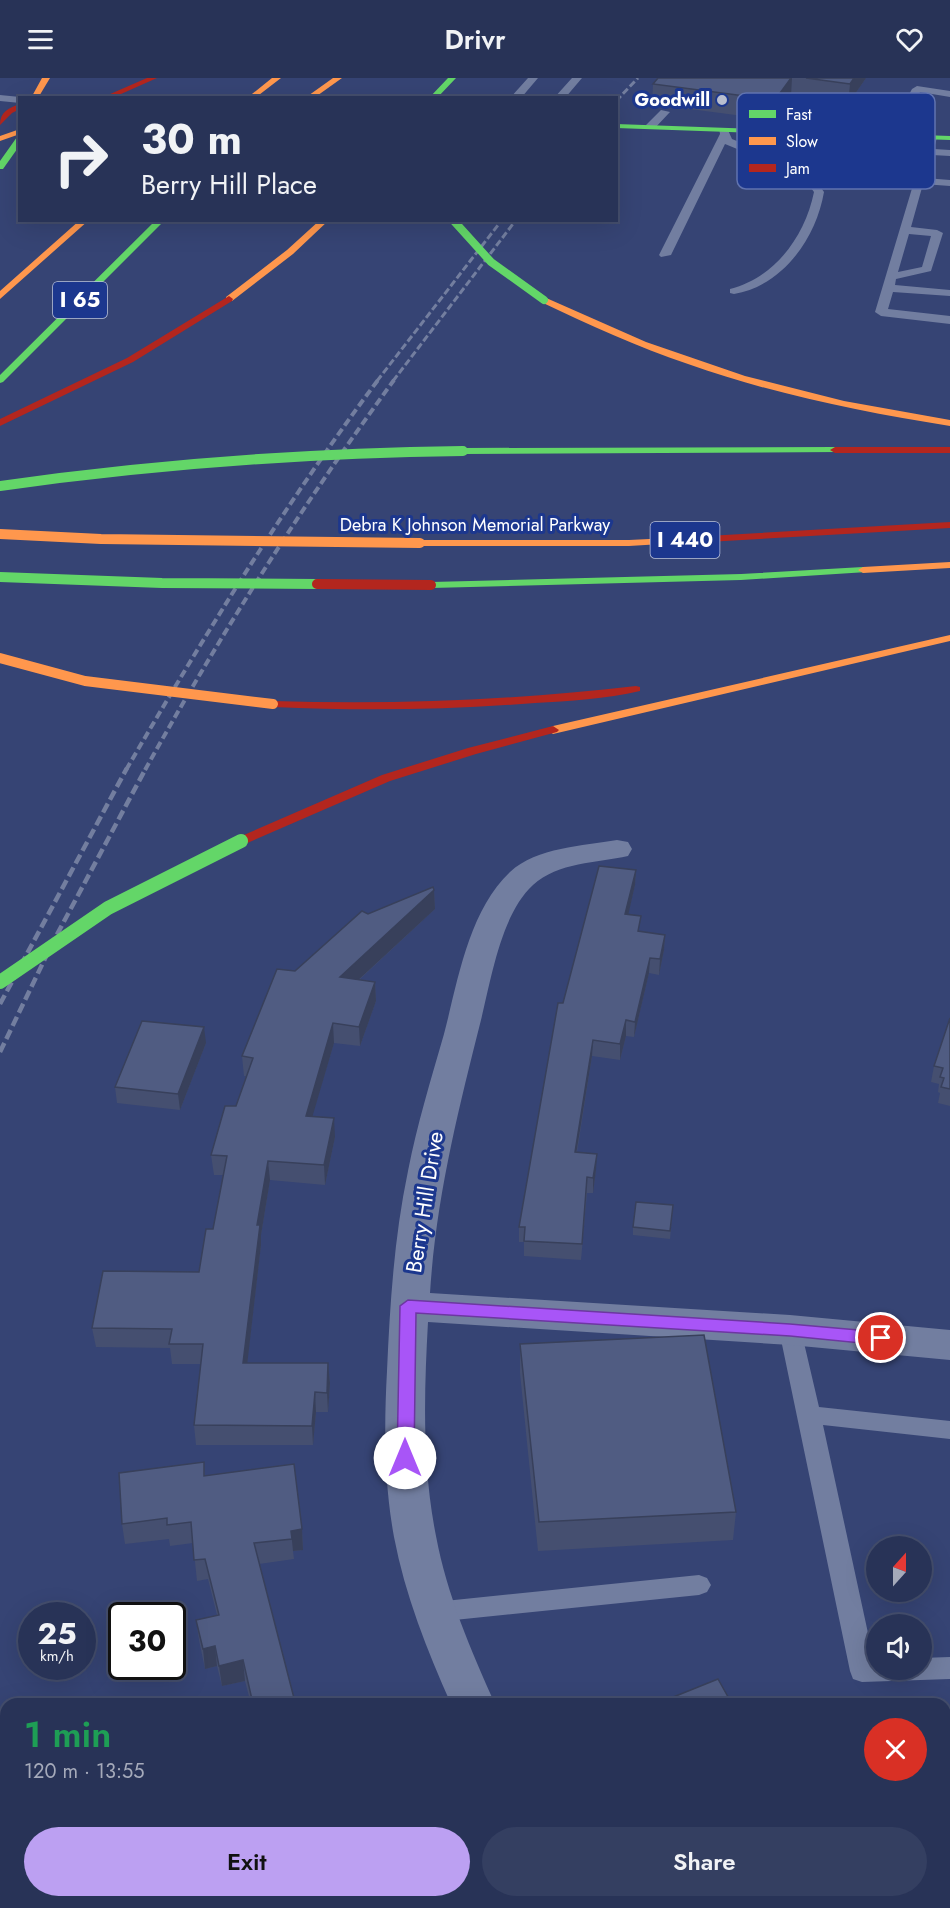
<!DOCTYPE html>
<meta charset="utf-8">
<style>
body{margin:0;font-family:Jost,sans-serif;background:#343f61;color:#f1f3f6;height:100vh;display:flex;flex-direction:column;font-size:22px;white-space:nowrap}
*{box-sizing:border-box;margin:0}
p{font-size:20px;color:#a5aaba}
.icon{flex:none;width:33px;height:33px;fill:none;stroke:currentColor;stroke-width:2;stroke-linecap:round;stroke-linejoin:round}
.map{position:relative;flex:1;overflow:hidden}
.details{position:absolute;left:0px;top:1620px;width:951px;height:210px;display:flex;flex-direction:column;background:#283357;border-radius:18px 18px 0 0;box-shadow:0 6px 24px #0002,0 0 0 2px #444e6d}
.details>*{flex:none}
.guide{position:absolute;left:18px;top:18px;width:600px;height:126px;border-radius:0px;box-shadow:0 6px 24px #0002,0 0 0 2px #444e6d;background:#283357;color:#f1f3f6;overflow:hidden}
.needle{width:39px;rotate:21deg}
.tools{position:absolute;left:866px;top:1458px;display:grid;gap:12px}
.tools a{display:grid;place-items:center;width:66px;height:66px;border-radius:50%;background:#283357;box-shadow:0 6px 24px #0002,0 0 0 2px #444e6d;font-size:30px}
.speed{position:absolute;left:18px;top:1524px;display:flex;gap:12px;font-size:30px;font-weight:700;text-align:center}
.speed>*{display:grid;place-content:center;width:78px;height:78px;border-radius:50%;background:#283357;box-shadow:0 6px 24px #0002,0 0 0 2px #444e6d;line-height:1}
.speed small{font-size:15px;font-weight:400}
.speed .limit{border:3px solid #111;border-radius:9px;background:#fff;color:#111}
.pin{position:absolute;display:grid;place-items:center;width:51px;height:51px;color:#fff;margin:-26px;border:3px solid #fff;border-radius:50%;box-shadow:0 2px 6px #0007}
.me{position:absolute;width:66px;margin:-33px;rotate:0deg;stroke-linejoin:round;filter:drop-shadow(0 0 4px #0008)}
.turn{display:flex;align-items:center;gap:21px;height:126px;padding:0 24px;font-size:27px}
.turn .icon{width:78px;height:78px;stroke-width:2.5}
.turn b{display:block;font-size:42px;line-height:51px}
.round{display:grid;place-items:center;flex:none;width:63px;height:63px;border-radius:32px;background:#343f61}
.head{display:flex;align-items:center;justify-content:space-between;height:102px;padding:0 24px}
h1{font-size:36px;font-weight:600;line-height:45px;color:#1e9e55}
.action{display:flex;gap:12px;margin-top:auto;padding:12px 24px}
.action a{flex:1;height:69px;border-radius:36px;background:#bca0f2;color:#111;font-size:24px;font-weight:600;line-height:69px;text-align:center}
.action a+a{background:#343f61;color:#f1f3f6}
header{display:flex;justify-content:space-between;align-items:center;height:78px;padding:0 24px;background:#283357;font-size:27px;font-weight:600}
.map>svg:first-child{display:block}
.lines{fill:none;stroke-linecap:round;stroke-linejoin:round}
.lane{fill:#727ea0;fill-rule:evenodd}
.street{fill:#727ea0;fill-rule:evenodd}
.fast{fill:#63d668;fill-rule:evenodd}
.slow{fill:#ff974d;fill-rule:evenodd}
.jam{fill:#b3261e;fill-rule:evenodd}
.rail-far2{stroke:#737e9f;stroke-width:3;stroke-dasharray:7 3;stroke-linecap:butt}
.rail-far1{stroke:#737e9f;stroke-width:4;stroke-dasharray:8 4;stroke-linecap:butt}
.rail{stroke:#737e9f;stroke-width:4.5;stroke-dasharray:10 4.5;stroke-linecap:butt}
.fast-bridge-far2{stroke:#63d668;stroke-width:8}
.fast-bridge-far1{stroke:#63d668;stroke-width:10}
.fast-bridge{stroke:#63d668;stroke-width:14}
.slow-bridge{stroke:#ff974d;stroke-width:10}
.jam-bridge{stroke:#b3261e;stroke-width:10}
.wall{fill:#454f70}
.shaded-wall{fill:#38405b}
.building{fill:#505c82;stroke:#38405b;stroke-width:1.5}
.route{fill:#a855f7;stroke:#6d37a1;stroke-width:1.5}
.poi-dot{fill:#b9bece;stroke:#1c378e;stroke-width:2}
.labels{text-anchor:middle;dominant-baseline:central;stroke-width:6;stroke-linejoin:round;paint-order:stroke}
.far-poi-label{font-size:18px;font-weight:bold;fill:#fff;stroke:#1c378e;text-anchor:end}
.far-street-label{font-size:18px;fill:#fff;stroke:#1c378e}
.shield{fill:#1c378e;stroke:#bbc3dd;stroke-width:1.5}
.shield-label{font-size:21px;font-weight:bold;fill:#fff}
.street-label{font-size:22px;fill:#fff;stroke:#1c378e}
.key{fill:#1c378e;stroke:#6073b0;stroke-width:1.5}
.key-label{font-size:16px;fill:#fff}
</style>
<header><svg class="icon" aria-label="menu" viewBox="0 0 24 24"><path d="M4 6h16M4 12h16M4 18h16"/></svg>Drivr<svg class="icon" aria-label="heart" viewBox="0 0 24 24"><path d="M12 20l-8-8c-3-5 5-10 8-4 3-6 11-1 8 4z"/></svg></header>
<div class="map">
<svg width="950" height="1830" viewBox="0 0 950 1830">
<rect width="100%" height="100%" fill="#364474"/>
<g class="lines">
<path class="lane" d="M528 0H538L521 20H510Z
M572 0H582L565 20H554Z
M917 8 950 13V19L920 14 899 53 890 51 895 42 819 33 801 57 792 55 816 27 898 37 912 11Z
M0 17 20 19 22 20H20V25L0 23Z
M661 32 670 34 654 51H646V47Z
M719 50H727L732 61 809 93 824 114C816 161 782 208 734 216L730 215V211C774 200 805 159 814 114L801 97 725 66 671 177 661 179 659 177 720 56Z
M928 57 937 59 934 71 950 72V78L932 77 925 100 950 102V108L923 106 911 149 937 152 943 155 931 193 896 201 895 207 950 212V218L893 214 888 231 950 238V246L881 238 875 234ZM909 156 931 158 922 189 898 194Z
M790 1244 797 1246 801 1252 819 1329 950 1343V1361L823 1347 876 1592H921V1580L950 1579V1601L862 1604 853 1601 850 1593 779 1252 783 1246Z
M699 1497 707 1500 711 1507 707 1514 699 1517 435 1544 427 1541 423 1534 427 1527 435 1524Z
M102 1824H164L162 1830H104Z
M456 1824H488L486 1830H454Z"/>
<path class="street" d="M617 762 628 764 632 771 628 778C597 785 558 784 533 807 501 836 491 902 481 942 458 1033 436 1121 430 1215L790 1237 950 1252V1282L790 1267 428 1244C424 1315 422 1388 436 1458 447 1517 471 1572 495 1626H451C427 1572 405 1517 394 1459 384 1404 384 1348 387 1293 390 1226 394 1160 408 1093 417 1047 431 1001 444 956 458 903 468 834 510 794 537 769 583 768 617 762Z
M575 1824H626L628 1830H578Z"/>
<path class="fast" d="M448 0H456L437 20H429Z
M616 46 950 58V62L616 50Z
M17 59H20V67L3 91H0V83Z
M156 142H165L3 304 0 305V297Z
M835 369 840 372 838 374 463 376 458 373 463 370Z
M863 489 868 492 867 494 741 502 431 510 426 507 431 504 741 496Z"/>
<path class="slow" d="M42 0H50L38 20H31Z
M272 0H281L255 20H247Z
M333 0H342L314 20H305Z
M20 51V56L0 63V58Z
M80 142H89L0 221V213Z
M320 142H329L293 176 232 223H226V219L287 172Z
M544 219 646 264 745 298 844 323 950 342V348C861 334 773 316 688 286 638 269 589 247 541 224V220Z
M690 459 695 462 694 464 629 468H420L415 465 420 462H629Z
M950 484V490L863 495 858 492 863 489Z
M950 557V563L553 656 547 652 553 648Z"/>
<path class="jam" d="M147 0H157L112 20H101Z
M20 26V31L12 35 0 47C0 34 8 30 20 26Z
M229 218 233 221 232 223 133 284 0 348V341L127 280Z
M950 369V375H835L830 372 835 369Z
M950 444V450L690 465 685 462 690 459Z
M636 608 640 609V613C606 621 569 623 535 625 448 632 361 633 273 629L267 626 273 623C395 627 515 622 636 608Z
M553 648 559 652 557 654 476 676 390 703 245 766H237L235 763 237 760 382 697 468 670Z"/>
<path class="rail-far2" d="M616 23 638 0
M377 303 502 142
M393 303 516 142"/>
<path class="rail-far1" d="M126 692C204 558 285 426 378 302
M145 692C220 557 303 426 394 302"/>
<path class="rail" d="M0 926 127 690
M0 974 53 864 146 690"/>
<path class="fast-bridge-far2" d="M453 142 491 184 544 222"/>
<path class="fast-bridge-far1" d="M0 408C154 386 308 375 463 373
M0 499 162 505 317 506"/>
<path class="fast-bridge" d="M0 904 108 830 241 763"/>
<path class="slow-bridge" d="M0 456 101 461 420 465
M0 580 85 603 273 626"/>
<path class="jam-bridge" d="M317 506 431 507"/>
</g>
<path class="wall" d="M658 0H866L848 26 791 18 773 42 652 26 653 6Z
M636 792 635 807 628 836 640 854 665 857 664 872 659 897 649 895 634 959 626 958 620 982 592 978 577 1074 596 1092 593 1115H587L581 1182 524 1178V1164H519V1149L563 925Z
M434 812 435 831 359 902 375 904 376 923 360 968 334 965 312 1038 335 1059 325 1107 270 1102 261 1157V1167L247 1285H328L330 1305 328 1334H316L313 1367H196L194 1347 201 1286H172L170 1270 96 1269 92 1250 199 1194 213 1151 223 1097H214L211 1077 236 1028 246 998H244L242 978 295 893 368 836Z
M950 940V1028L938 1025 940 1015 938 1014 939 1006 931 1004 934 988Z
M206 965 180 1032 117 1025 115 1009Z
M673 1127 670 1161 633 1157V1149Z
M520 1266 736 1434 733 1462 538 1473 520 1295Z
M204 1384 205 1398 302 1451 303 1472 293 1473 294 1481 259 1486 295 1624 303 1626H251L245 1603 222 1608 217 1588 205 1591 199 1562 196 1542 217 1537 208 1501 197 1503 193 1465 170 1468 169 1461 125 1466 122 1446Z
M183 1824H409L412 1830H184Z"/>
<path class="shaded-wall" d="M791 0H792L791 18 773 42 775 22Z
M854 0H866L848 26 850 6Z
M636 792 635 807 625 851V836Z
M434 812 435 831 341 918 340 899Z
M665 857 664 872 659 897 660 881Z
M650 880 649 895 634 959 635 944Z
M375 904 376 923 360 968 359 949Z
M626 942V958L620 982V966Z
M333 945 334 965 307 1057 306 1038Z
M204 949 206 965 180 1032 178 1016Z
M593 962 592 978 574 1089 575 1074Z
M334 1040 335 1059 325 1107 324 1087Z
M597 1076 596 1092 593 1115V1100Z
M268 1083 270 1102 261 1157V1167L245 1305 243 1285 257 1147Z
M328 1285 330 1305 328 1334 327 1315Z
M315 1314 316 1334 313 1367 312 1348Z
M302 1451 303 1472 293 1473 291 1453Z
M215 1568 217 1588 205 1591 203 1571Z
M243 1582 245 1603 222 1608 219 1588Z"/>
<path class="building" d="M658 0H791L775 22 653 6Z
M806 0H854L850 6Z
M599 788 636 792 625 836 641 838 638 853 665 857 660 881 650 880 635 944 626 942 620 966 593 962 575 1074 597 1076 593 1100 587 1099 582 1166 524 1163 525 1149H519L558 925H563Z
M433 809 434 812 340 899 375 904 359 949 333 945 306 1038 334 1040 324 1087 268 1083 257 1147H260L243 1285H328L327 1315 315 1314 312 1348 194 1347 203 1266H169L172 1251 92 1250 103 1193 199 1194 206 1151H213L227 1078 211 1077 225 1028H236L253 980 242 978 277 891 295 893 362 833 368 836Z
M950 940V1011L941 1009 944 1000 940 999 943 990 934 988Z
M142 943 204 949 178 1016 115 1009Z
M636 1124 673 1127 670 1153 633 1149Z
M704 1257 736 1434 539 1444 520 1266Z
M204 1384V1398L294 1386 302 1451 291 1453 292 1461 254 1465 295 1624 302 1622 303 1626H253L243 1582 219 1588 215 1568 203 1571 196 1542 219 1537 205 1481 194 1482 191 1444 167 1447V1440L122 1446 119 1395Z
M718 1601 732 1626H656Z
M186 1824H409L412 1830H188Z"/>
<path class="route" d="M408 1222 790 1246 881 1254 889 1260 881 1267 790 1258 416 1235 414 1380 411 1385H399L397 1380 400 1228Z"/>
<circle class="poi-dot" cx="722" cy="22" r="6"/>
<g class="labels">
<g class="far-poi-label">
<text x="710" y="22">Goodwill</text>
</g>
<g class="far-street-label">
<text x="475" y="447">Debra K Johnson Memorial Parkway</text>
</g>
<g class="shield">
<rect x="53" y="204" width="54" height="36" rx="4.5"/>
<rect x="650.5" y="444" width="69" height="36" rx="4.5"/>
</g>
<g class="shield-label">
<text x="80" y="222">I 65</text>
<text x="685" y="462">I 440</text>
</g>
<g class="street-label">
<text transform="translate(424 1124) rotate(-81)">Berry Hill Drive</text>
</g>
</g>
<rect x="737" y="15" width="198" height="96" rx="9" class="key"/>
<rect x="749" y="32" width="27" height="8" fill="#63d668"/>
<rect x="749" y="59" width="27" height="8" fill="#ff974d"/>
<rect x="749" y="86" width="27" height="8" fill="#b3261e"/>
<g class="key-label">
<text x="786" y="42">Fast</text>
<text x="786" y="69">Slow</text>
<text x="786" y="96">Jam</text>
</g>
</svg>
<div class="tools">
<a><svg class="needle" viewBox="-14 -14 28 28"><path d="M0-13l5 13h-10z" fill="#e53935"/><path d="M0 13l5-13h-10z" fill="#a5aaba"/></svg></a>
<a><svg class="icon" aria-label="sound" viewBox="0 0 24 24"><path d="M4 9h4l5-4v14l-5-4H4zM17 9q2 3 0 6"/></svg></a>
</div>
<div class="speed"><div>25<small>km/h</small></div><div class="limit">30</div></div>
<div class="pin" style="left:881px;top:1260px;background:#d93025"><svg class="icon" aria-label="arrive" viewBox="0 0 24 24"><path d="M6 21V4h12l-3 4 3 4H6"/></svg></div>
<svg class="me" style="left:405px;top:1380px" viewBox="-20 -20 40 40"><circle r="19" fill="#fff"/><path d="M0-13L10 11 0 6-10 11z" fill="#a855f7"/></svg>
<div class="guide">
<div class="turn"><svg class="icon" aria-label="right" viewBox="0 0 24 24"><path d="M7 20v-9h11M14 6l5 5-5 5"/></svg><div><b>30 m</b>Berry Hill Place</div></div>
</div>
<section class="details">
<div class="head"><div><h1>1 min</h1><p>120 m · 13:55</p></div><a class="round" style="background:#d93025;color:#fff"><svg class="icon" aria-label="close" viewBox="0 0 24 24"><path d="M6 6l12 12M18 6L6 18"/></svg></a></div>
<div class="action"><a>Exit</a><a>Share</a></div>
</section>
</div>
